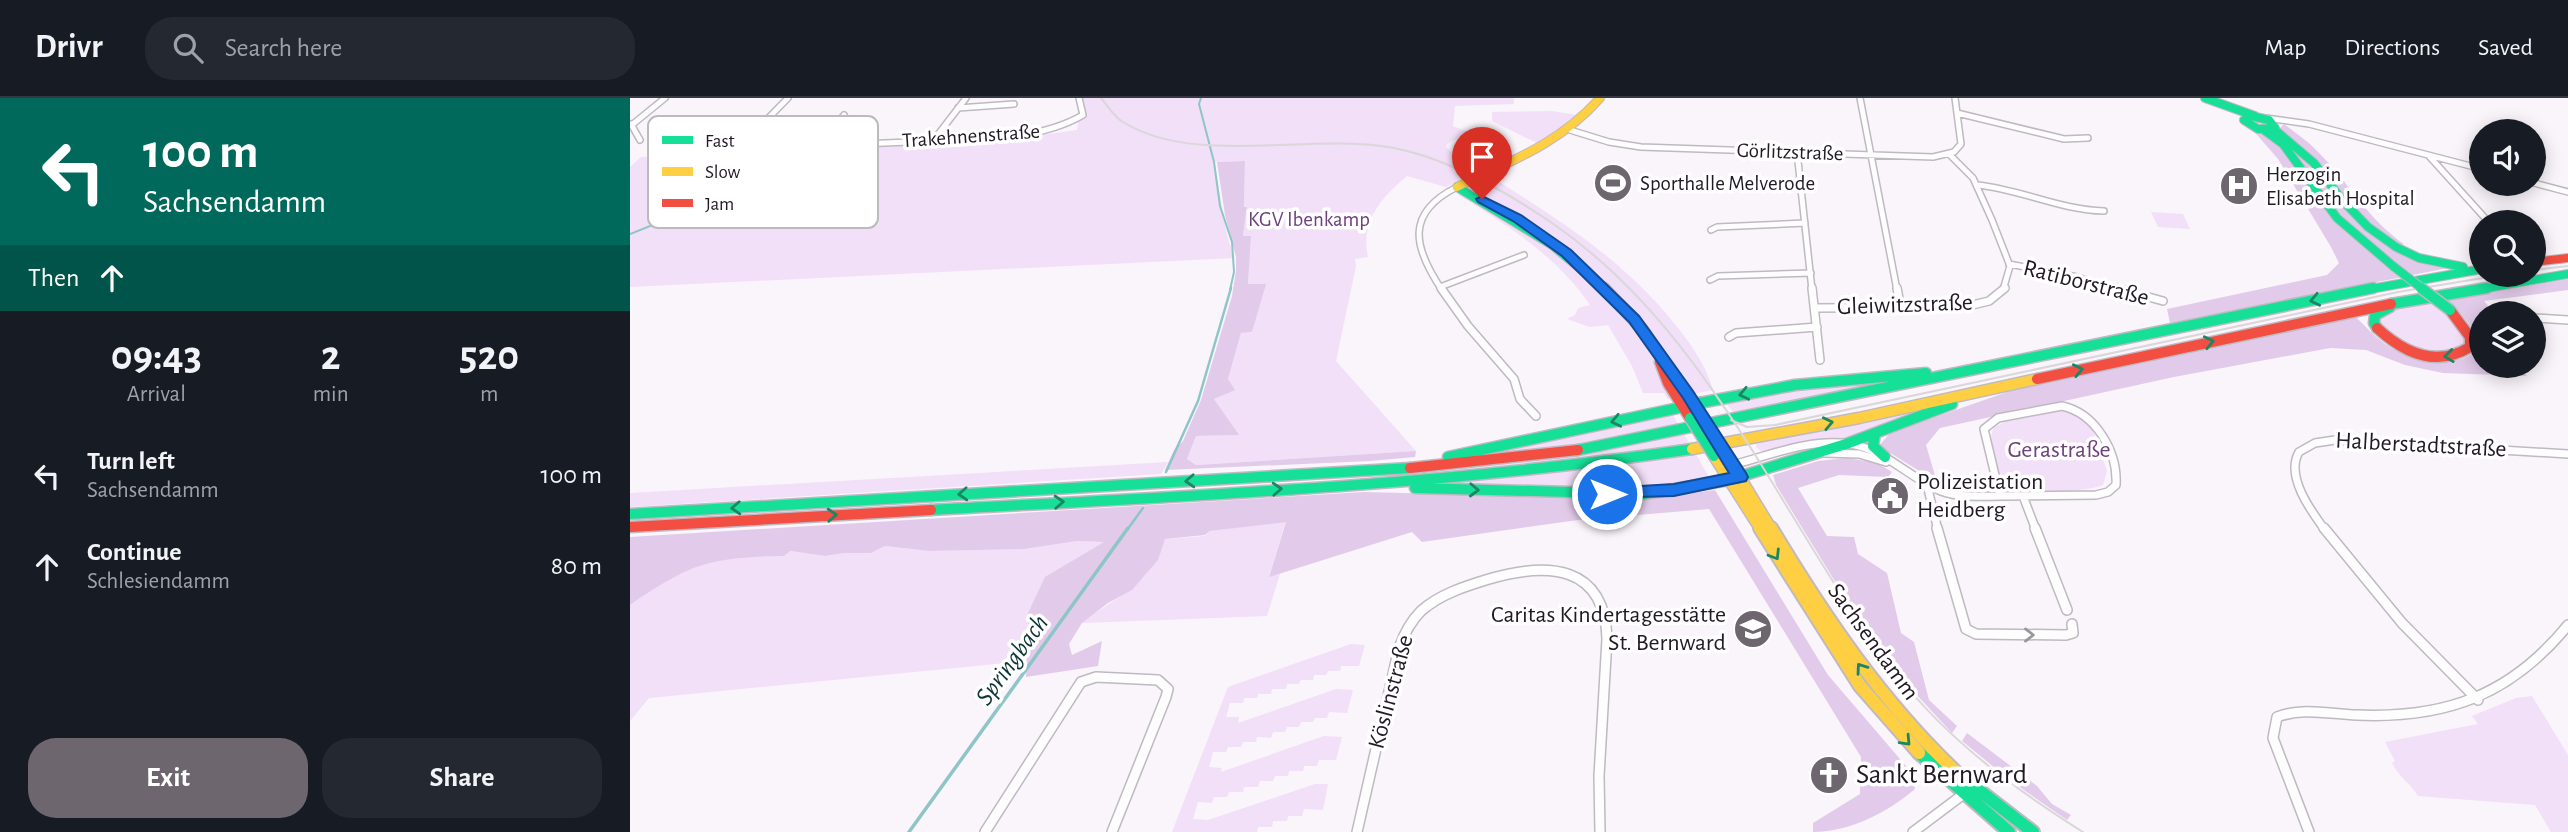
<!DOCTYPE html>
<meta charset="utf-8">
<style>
body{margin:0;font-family:"Alegreya Sans",sans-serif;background:#242831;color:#f1f3f6;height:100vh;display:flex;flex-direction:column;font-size:26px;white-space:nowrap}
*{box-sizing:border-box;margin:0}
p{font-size:23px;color:#9ea1a6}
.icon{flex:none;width:38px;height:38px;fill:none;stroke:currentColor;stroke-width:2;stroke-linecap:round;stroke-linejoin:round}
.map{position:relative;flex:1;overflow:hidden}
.details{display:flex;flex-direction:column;background:#171b24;width:630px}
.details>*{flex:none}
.banner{background:#00695c;color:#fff;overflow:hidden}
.fabs{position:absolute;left:1839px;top:21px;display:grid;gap:14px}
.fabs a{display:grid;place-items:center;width:77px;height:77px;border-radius:50%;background:#171b24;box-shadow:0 4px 18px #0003;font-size:35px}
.pin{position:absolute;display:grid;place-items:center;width:60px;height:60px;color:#fff;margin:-72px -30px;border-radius:50% 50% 50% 0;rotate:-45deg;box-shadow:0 0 7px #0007}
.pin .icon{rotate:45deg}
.me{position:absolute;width:77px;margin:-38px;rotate:90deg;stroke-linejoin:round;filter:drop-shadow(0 0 5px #0008)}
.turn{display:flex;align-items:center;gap:24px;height:147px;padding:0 28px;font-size:32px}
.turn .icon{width:91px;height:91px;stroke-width:2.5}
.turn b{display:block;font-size:49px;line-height:60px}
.then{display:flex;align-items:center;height:66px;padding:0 28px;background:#0003;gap:14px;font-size:26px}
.eta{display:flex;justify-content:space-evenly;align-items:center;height:119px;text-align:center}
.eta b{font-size:42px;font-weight:700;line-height:49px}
.button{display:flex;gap:14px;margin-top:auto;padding:14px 28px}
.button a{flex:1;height:80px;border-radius:28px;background:#6d666f;color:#fff;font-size:28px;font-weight:700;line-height:80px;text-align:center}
.button a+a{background:#242831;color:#f1f3f6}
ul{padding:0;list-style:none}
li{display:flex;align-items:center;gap:21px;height:91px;padding:0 28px}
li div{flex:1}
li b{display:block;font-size:26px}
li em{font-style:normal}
header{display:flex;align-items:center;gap:42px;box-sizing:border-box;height:98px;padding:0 35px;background:#171b24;border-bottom:2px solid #363941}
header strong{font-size:33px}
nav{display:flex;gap:38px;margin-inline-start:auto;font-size:24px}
.search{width:490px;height:63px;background:#242831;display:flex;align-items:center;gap:18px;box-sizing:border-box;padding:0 24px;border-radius:28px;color:#9ea1a6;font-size:26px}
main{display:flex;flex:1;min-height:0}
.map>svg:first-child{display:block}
.green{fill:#f2dff8}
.forest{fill:#e2cbea}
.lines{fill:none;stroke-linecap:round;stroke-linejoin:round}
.stream-far2{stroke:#8ec5c6;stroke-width:2}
.stream-far1{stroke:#8ec5c6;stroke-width:2.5}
.stream{stroke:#8ec5c6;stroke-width:3.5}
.street-far2-casing{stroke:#bfb9c1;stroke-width:8}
.street-far1-casing{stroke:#bfb9c1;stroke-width:10}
.street-casing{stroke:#bfb9c1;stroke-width:12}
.fast-far2-casing{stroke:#bfb9c1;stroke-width:10}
.fast-far1-casing{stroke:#bfb9c1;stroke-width:13}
.fast-casing{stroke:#bfb9c1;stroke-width:16}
.slow-far2-casing{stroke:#bfb9c1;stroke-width:10}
.slow-far1-casing{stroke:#bfb9c1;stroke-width:13}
.slow-casing{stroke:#bfb9c1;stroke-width:16}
.jam-far1-casing{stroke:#bfb9c1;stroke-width:10}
.jam-casing{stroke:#bfb9c1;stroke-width:13}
.street-far2{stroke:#fefdfe;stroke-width:5}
.street-far1{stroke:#fefdfe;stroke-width:7}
.street{stroke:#fefdfe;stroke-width:9}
.fast-far2{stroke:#16e098;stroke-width:8}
.fast-far1{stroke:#16e098;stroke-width:10}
.fast{stroke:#16e098;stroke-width:12}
.slow-far2{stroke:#ffcf43;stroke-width:8}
.slow-far1{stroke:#ffcf43;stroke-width:10}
.slow{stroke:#ffcf43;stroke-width:12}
.jam-far1{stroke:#f24e42;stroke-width:8}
.jam{stroke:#f24e42;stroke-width:10}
.tram{stroke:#d9d7d9;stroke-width:2}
.fast-bridge-far1-casing{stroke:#bfb9c1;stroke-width:10;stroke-linecap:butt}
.fast-bridge-casing{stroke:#bfb9c1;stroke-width:13;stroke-linecap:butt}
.fast-bridge-far1{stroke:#16e098;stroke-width:8}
.fast-bridge{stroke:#16e098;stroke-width:10}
.oneway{stroke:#1b8664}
.oneway2{stroke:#9b969c}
.route{fill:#1a73e8;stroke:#114b97;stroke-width:2}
.labels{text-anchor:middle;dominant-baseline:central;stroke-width:7;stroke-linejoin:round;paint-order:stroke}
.far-street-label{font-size:21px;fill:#211924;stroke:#fff}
.far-poi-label{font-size:21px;fill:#211924;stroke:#fff;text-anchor:start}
.far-park-label{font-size:21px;fill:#6e407e;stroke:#fff}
.street-label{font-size:24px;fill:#211924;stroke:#fff}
.park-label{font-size:24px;fill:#6e407e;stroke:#fff}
.poi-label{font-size:24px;fill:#211924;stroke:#fff;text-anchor:start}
.water-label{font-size:26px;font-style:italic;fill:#0d3535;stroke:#fff}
.near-poi-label{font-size:28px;fill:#211924;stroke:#fff;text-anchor:start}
.key{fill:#fff;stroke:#bcbabd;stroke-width:2}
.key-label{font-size:19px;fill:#211924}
</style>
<header>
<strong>Drivr</strong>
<div class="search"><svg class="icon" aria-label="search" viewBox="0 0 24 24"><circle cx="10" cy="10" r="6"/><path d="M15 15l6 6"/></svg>Search here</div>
<nav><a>Map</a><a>Directions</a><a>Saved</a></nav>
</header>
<main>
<section class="details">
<div class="banner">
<div class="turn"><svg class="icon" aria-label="left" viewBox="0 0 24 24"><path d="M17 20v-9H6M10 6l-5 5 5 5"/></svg><div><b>100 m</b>Sachsendamm</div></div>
<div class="then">Then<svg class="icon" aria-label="ahead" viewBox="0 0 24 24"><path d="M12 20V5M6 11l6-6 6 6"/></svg></div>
</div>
<div class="eta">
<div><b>09:43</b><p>Arrival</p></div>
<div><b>2</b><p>min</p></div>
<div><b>520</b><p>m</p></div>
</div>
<ul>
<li><svg class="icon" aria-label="left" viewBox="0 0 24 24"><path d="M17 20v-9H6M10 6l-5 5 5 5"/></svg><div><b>Turn left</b><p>Sachsendamm</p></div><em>100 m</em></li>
<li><svg class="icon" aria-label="ahead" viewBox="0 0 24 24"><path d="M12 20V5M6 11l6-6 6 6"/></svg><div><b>Continue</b><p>Schlesiendamm</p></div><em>80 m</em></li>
</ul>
<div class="button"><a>Exit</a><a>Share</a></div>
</section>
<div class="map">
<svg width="1938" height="734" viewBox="0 0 1938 734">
<rect width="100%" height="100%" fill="#faf4fb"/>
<path class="green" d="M446 0H884V6L825 8 823 28 838 34 817 46 816 49 843 75 816 89 777 78C751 100 730 123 738 159L725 161 726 168 706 263 786 353 566 367 557 361 566 338 608 337 584 301 598 281 611 235 622 234 635 186H618L621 138H613L617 110H614L615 63 584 64 597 137 604 160 0 189V69L11 59 371 43 447 32 449 21Z
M922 13 947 17 909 46 862 23V14Z
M858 77C926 120 987 157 1039 219 1058 242 1075 264 1083 292L1038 301 1034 295H1013L1002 268 978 227 960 229 937 221 945 217 948 210 960 207C928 159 877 127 829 97L828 94Z
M1521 114 1553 116 1560 131 1528 129Z
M1802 201 1815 212 1835 238 1834 247C1819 262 1781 254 1764 243 1759 239 1753 231 1749 226 1753 206 1786 204 1802 201Z
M1257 281 1259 283 1104 315 1094 303 1172 289Z
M1283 311 1287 316 1218 342H1183L1132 354 1126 349 1127 344Z
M1435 313 1458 324 1462 330 1477 373 1473 387C1458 394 1389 397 1375 387 1368 382 1367 365 1365 356 1362 347 1359 339 1364 330 1381 318 1415 313 1435 313Z
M1041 314 1079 379C984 401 876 389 778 387L824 361Z
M538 364 531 376 0 409V395Z
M656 423 639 478 650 476 637 518 452 525C489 496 518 490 535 441L575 438 580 433Z
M447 443 475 444 457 456 398 515 395 563 19 600 0 623V507L39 480 84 462 159 453 195 458 214 455H241L255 448 299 453 395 451Z
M721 546 735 547 729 568H711L710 573H698L696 577H684L683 582H671L669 586H657L656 591H642L641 596H628L627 600H614L613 605H600L596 619H609L608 625 706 591 723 592 717 615 699 614 697 620H685L683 624H671L669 629H657L655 634H643L641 640 627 639 626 644H613L611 649H598L596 654H583L579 669 592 670 591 674 694 638 712 639 706 662H689L687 668H674L673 673H659L658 678H645L643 683H630L628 689H614L613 694H599L597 699H584L582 705 568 704 563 721 578 722 685 686H698L693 712 674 711 672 718H658L657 723H643L642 729H628L627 734H542L598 589Z
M1902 598 1938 657V734H1921L1905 707 1788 698C1780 685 1769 679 1762 665L1765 663 1755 644 1848 626 1842 618 1886 600Z"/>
<path class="forest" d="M1654 26C1665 35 1678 43 1688 54 1719 84 1737 121 1774 146L1764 149 1798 165 1818 170 1540 225 1537 211 1697 177 1709 165 1701 149 1648 61 1622 31 1648 32Z
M615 63 614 109H617L613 138H621L618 186H636L622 234 611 235 598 281 605 292 584 301 609 337 566 338 557 361 566 367 786 353 785 359 740 363 535 372 544 352 553 343 571 302 602 198 606 173V159L595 117 587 64Z
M1938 181V192L1854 203 1863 214 1852 215 1849 219 1852 268H1888L1897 278 1813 275 1775 267 1736 252 1700 250 1544 279 1310 330 1296 347 1307 384 1249 348 1260 335 1380 293 1725 218C1738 231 1750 245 1767 253 1822 276 1887 260 1815 202Z
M1217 360 1247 365 1262 374 1258 379 1209 377 1168 390 1197 438 1224 439 1228 456 1257 475 1271 535 1284 544 1299 602 1327 628 1322 635 1260 568 1239 539 1146 387 1143 377 1188 363Z
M1085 392 1198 577 1282 675 1285 691C1258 714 1220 734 1183 734V725L1230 696 1231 659 1079 411 948 422 792 444 782 434 639 479 656 424 580 433 575 437 535 441 528 462 502 492 478 505 452 525 439 546 442 557 472 543 468 568 396 579 398 515 415 479 474 444 447 443 395 451 299 453 255 448 241 455H214L195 458 160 453 154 458C82 459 60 465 0 507V439L734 394 1012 401Z
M1337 635 1407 688 1422 706 1441 717 1437 722 1381 683 1332 643Z"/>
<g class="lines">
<path class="stream-far2" d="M571 0 569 6 584 64 590 108 602 144 604 174 600 192
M0 136 215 50"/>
<path class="stream-far1" d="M536 374 568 303 601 190
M497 432 513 410"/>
<path class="stream" d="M279 734 498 430"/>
<defs>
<path id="street-far2" d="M1230 0 1267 192
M328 10 384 6
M1327 15 1434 41 1458 40
M1636 20 1679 26 1852 71
M1 26 10 42
M3 26 35 0
M940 32 979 44 1011 49 1303 59 1324 54 1331 46 1325 0
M303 43 336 0
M191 46 214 17
M110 49 158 0
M1167 54 1182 192
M25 56C115 47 206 48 297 43 348 41 408 43 453 17L449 0
M1319 56 1343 80 1362 122 1380 168 1373 192
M1799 58 1855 120
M1904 85 1938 94
M1347 87C1390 91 1430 112 1474 113
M1081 132 1087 129 1175 125
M1379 166 1447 179 1492 192
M1080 182 1088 178 1181 175
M810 189 894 157
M812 192C783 149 775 115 827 89"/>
<path id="street-far1" d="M811 190 838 228 884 281 890 301 906 318
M1182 190 1190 262
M1267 190 1271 211
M1486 190 1533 203
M1186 210 1334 209 1359 203 1375 190
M1904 220 1938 222
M1099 239 1106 235 1187 229
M1432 308C1465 315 1488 353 1486 387L1478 394 1466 397 1370 398 1354 331 1368 320Z
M1195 355 1229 356 1256 364
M1103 367C1140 357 1181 340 1220 346 1255 351 1279 380 1311 393 1329 400 1351 398 1370 398
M1297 387 1308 432
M1393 398 1406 432
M1695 432C1681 413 1655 378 1669 354L1685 345 1705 342 1938 356"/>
<path id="street" d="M1307 430 1336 531 1346 536 1436 537 1443 535 1442 526
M1405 430 1437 512
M1694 430 1772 525 1848 602
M355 734 451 584 466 579 528 582 538 591 536 599 482 734
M727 734 769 550C774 536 780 524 791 513 810 496 836 488 859 481 917 464 975 466 977 541L969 678 970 734
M1283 734 1343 689
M1679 734 1643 640 1647 619C1673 609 1699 616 1726 617 1816 621 1881 597 1938 527"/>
<path id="fast-far2" d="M1575 0 1625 18
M1621 18 1639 22 1645 30 1628 31 1614 22Z
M1644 31 1684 65 1712 102 1738 129 1766 149 1789 160
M1634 32 1653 46 1707 120 1763 168
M827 89 922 147 976 192
M1789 160 1833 169
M1735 192 1852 171
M1846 192 1938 176"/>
<path id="fast-far1" d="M974 190 1013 232 1072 318
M1761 206 1857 190
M1747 230 1744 225 1745 217 1760 209
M1064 306 1165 287 1296 275
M1245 336 1243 348 1255 359
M1216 346 1322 306
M948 352 1743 190
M818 359 1053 309
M1105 380 1216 346
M785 390 1014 396 1099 382
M301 412C556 398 809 388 1062 351
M0 416 780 370"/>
<path id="fast" d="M1289 655 1379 734
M1328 676 1403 734"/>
<path id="slow-far2" d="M827 89C879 64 931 45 970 0"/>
<path id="slow-far1" d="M1062 351 1229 320 1407 281
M1095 355 1142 432
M1084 358 1131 432"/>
<path id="slow" d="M1130 430 1230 588 1289 655
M1141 430C1195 520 1252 604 1328 676"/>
<path id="jam-far1" d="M1904 164 1938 160"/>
<path id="jam" d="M1747 230C1774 255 1806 270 1840 249V239L1820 212
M1030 264 1038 285 1060 320
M1407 281 1761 206
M780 370 948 352
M0 429 301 412"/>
</defs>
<use href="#street-far2" class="street-far2-casing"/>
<use href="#street-far1" class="street-far1-casing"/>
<use href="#street" class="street-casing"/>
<use href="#fast-far2" class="fast-far2-casing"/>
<use href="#fast-far1" class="fast-far1-casing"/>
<use href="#fast" class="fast-casing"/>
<use href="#slow-far2" class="slow-far2-casing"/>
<use href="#slow-far1" class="slow-far1-casing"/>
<use href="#slow" class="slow-casing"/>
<use href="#jam-far1" class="jam-far1-casing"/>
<use href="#jam" class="jam-casing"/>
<use href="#street-far2" class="street-far2"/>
<use href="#street-far1" class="street-far1"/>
<use href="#street" class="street"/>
<use href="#fast-far2" class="fast-far2"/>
<use href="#fast-far1" class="fast-far1"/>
<use href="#fast" class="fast"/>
<use href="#slow-far2" class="slow-far2"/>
<use href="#slow-far1" class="slow-far1"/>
<use href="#slow" class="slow"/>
<use href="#jam-far1" class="jam-far1"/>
<use href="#jam" class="jam"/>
<path class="tram" d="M471 0C478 8 484 19 493 24 565 69 682 34 764 50 820 61 875 93 922 125 1085 237 1152 428 1269 579 1319 643 1385 691 1453 734
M1904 172 1938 168
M1101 322 1117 329 1145 327 1768 194 1871 177"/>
<defs>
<path id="fast-bridge-far1" d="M1763 168 1794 192"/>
<path id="fast-bridge" d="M1791 190 1820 212
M1072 318 1095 355
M1060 320 1084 358"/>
</defs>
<use href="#fast-bridge-far1" class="fast-bridge-far1-casing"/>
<use href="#fast-bridge" class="fast-bridge-casing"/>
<use href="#fast-bridge-far1" class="fast-bridge-far1"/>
<use href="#fast-bridge" class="fast-bridge"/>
</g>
<defs><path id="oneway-chevron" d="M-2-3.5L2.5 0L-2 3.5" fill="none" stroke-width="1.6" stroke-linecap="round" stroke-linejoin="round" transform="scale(1.75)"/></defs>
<g class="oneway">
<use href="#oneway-chevron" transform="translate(1685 202) rotate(168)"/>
<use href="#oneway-chevron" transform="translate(1579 244) rotate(-12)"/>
<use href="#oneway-chevron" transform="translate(1819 258) rotate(173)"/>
<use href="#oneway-chevron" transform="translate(1448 272) rotate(-12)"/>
<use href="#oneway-chevron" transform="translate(1114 296) rotate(168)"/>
<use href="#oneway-chevron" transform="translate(986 323) rotate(168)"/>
<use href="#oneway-chevron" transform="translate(1198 325) rotate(-12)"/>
<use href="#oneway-chevron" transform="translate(560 383) rotate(177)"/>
<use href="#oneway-chevron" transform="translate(647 391) rotate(-3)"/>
<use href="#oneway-chevron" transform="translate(844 392) rotate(2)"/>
<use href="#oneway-chevron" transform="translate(333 396) rotate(177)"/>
<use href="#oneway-chevron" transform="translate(429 404) rotate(-3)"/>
<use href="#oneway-chevron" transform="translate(106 410) rotate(177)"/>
<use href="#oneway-chevron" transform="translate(202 417) rotate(-3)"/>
<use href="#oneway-chevron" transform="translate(1145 457) rotate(58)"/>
<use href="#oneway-chevron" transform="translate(1231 570) rotate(-125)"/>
<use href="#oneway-chevron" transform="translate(1276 643) rotate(47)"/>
</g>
<use class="oneway2" href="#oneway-chevron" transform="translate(1399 537)"/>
<path class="route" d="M852 98 891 117 941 152 1009 218 1063 293 1116 375 1118 379 1116 383 1044 398 971 400 969 396 971 392 977 390 1044 386 1099 375 1053 300 999 224 932 158 883 123 848 104 846 101Z"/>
<defs>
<symbol id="stadium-disc" viewBox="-11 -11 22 22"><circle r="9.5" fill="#6d666f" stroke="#fff"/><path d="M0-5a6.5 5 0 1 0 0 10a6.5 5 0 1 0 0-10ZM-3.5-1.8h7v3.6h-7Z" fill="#fff"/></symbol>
<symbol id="hospital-disc" viewBox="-11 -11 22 22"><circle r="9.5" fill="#6d666f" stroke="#fff"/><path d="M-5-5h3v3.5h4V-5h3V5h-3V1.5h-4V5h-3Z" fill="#fff"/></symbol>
<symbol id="civic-disc" viewBox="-11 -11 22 22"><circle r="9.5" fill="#6d666f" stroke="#fff"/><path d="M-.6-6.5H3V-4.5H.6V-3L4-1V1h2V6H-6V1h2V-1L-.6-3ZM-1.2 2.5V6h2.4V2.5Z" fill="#fff"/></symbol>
<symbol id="school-disc" viewBox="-11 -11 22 22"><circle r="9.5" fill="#6d666f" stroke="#fff"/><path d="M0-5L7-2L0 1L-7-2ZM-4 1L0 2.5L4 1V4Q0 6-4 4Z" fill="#fff"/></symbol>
<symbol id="church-disc" viewBox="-11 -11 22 22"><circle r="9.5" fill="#6d666f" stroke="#fff"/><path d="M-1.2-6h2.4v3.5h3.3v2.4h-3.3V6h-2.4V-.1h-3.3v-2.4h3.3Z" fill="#fff"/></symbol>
</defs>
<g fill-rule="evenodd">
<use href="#stadium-disc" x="961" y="63" width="44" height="44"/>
<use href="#hospital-disc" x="1587" y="66" width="44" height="44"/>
<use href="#civic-disc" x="1238" y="376" width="44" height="44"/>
<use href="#school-disc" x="1101" y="509" width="44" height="44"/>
<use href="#church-disc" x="1177" y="655" width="44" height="44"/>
</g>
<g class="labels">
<g class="far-street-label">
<text transform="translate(341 38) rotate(-4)">Trakehnenstraße</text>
<text transform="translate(1160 54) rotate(2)">Görlitzstraße</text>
</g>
<g class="far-poi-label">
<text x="1636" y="76">Herzogin<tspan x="1636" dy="24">Elisabeth Hospital</tspan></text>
<text x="1010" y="85">Sporthalle Melverode</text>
</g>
<g class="far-park-label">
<text x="679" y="121">KGV Ibenkamp</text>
</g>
<g class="street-label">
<text transform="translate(1456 185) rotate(14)">Ratiborstraße</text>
<text transform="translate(1275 207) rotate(-2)">Gleiwitzstraße</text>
<text transform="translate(1791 347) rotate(3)">Halberstadtstraße</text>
<text transform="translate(1243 544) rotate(54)">Sachsendamm</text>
<text transform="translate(761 594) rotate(-75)">Köslinstraße</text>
</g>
<g class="park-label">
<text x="1429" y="352">Gerastraße</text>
</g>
<g class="poi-label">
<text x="1287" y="384">Polizeistation<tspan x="1287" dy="28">Heidberg</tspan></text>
<text x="1096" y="517" text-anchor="end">Caritas Kindertagesstätte<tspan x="1096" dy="28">St. Bernward</tspan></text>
</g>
<g class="water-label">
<text transform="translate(382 562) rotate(-54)">Springbach</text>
</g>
<g class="near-poi-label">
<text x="1226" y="677">Sankt Bernward</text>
</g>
</g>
<rect x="18" y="18" width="230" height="112" rx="10" class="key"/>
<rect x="32" y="38" width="31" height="8" fill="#16e098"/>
<rect x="32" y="69" width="31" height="9" fill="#ffcf43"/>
<rect x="32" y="101" width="31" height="8" fill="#f24e42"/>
<g class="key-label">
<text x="75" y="49">Fast</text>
<text x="75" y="80">Slow</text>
<text x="75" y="112">Jam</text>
</g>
</svg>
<div class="fabs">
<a><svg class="icon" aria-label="sound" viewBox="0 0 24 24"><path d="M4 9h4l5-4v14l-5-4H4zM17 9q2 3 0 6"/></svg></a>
<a><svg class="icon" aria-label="search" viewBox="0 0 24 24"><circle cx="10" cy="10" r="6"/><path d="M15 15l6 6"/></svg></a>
<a><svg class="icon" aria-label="layers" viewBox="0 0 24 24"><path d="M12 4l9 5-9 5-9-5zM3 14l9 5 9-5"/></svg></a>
</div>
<div class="pin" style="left:852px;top:101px;background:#d93025"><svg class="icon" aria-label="arrive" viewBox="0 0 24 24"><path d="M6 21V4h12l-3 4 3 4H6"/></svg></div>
<svg class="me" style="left:977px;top:396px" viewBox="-20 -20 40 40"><circle r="17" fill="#1a73e8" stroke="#fff" stroke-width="3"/><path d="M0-11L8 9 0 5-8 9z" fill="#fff"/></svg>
</div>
</main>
